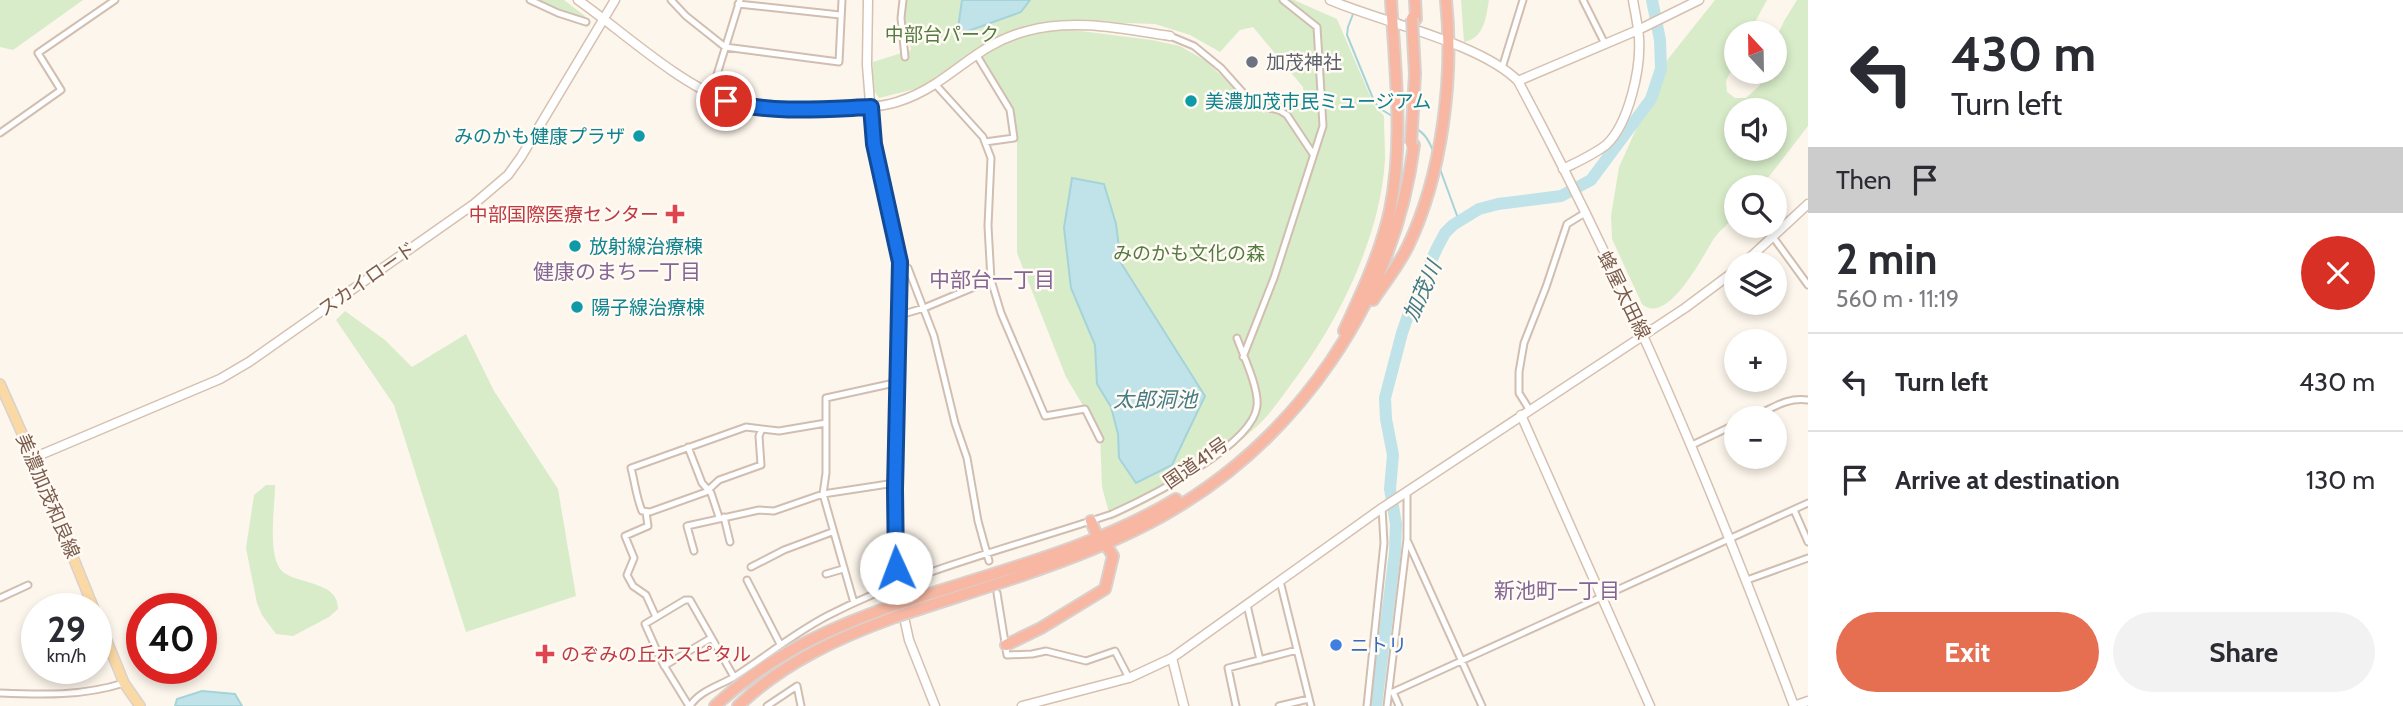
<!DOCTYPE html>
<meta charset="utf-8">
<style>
body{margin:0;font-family:Cabin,"Noto Sans JP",sans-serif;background:#f2f2f3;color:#2b2b33;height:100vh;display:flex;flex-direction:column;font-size:26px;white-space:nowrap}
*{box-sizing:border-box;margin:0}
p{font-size:23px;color:#7c7c81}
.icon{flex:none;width:38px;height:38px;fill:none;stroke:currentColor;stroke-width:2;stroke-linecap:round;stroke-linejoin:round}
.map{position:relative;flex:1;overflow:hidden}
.details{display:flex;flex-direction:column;background:#fff;width:595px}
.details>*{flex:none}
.top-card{background:#fff;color:#2b2b33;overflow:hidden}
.needle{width:46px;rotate:338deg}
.controls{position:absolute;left:1724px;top:21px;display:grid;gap:14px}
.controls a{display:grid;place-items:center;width:63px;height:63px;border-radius:50%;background:#fff;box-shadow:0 4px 10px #0003;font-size:35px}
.speed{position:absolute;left:21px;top:593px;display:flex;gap:14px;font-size:35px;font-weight:700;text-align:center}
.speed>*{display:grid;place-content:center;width:91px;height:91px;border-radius:50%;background:#fff;box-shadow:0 4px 10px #0003;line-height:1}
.speed small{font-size:18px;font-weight:400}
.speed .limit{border:10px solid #d22;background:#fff;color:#111}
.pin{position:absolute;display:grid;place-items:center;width:60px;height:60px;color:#fff;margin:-30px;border:4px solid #fff;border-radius:50%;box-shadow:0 2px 7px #0007}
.me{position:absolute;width:77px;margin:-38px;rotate:358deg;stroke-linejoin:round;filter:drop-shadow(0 0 5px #0008)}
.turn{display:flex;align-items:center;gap:24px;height:147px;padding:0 28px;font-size:32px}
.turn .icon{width:91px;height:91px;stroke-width:2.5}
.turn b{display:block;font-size:49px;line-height:60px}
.then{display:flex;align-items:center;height:66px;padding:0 28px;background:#0003;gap:14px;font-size:26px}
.round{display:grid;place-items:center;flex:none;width:74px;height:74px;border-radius:37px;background:#f2f2f3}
.headline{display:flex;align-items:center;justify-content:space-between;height:119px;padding:0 28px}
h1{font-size:42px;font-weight:700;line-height:52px}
.button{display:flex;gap:14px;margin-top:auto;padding:14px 28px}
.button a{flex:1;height:80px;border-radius:42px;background:#e76f51;color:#fff;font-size:28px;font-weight:700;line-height:80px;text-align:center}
.button a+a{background:#f2f2f3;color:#2b2b33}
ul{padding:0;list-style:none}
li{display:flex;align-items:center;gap:21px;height:98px;padding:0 28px;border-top:2px solid #e1e1e2}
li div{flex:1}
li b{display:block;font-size:26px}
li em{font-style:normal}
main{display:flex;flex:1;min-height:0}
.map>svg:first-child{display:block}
.green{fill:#d8ecc9;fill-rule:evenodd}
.water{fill:#bfe3e8;stroke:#a5d3da;stroke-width:2}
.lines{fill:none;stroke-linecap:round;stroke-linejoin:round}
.stream{stroke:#a5d3da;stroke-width:2}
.river{stroke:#bfe3e8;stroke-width:12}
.street-casing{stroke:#d1beb0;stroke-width:9}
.secondary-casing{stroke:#d6c0b0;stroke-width:11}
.primary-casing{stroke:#dad1cd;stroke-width:12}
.highway-casing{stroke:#dad1cd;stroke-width:14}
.street{stroke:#fff;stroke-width:5}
.secondary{stroke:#fff;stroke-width:8}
.primary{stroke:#fbd9a5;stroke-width:9}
.highway{stroke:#f7b7a3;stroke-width:10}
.highway-bridge-casing{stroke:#dad1cd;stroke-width:14;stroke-linecap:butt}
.highway-bridge{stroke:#f7b7a3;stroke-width:10}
.route-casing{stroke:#114b97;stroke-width:18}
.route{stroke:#1a73e8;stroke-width:12}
.worship-dot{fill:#6b7280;stroke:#fffaf3;stroke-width:2.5}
.culture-dot{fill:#0f9aa8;stroke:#fffaf3;stroke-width:2.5}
.health-dot{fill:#e0444e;stroke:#fffaf3;stroke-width:2.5}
.shop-dot{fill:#3f7fe0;stroke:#fffaf3;stroke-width:2.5}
.labels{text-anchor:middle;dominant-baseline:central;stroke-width:5;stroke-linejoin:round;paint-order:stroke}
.park-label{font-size:19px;fill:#537a41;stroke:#fffaf3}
.worship-label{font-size:19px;fill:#5b616d;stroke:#fffaf3;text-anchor:start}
.culture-label{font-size:19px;fill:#0d838f;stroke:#fffaf3;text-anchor:start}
.health-label{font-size:19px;fill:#be3a42;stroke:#fffaf3;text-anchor:end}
.street-label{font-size:19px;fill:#7a5c4d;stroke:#fffaf3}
.shop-label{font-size:19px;fill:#366cbe;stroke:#fffaf3;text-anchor:start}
.neighbourhood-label{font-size:21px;fill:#846695;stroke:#fffaf3}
.water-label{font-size:21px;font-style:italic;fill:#437c86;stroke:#fffaf3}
</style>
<main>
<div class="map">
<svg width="1808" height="706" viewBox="0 0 1808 706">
<rect width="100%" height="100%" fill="#fdf6ec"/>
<path class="green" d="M0 0H83L13 50 0 47Z
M533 0H564L585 16V25Z
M905 0H1294L1337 19 1374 105 1384 116C1384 130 1385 145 1385 159 1381 236 1338 323 1292 383 1281 398 1269 416 1255 428 1212 467 1164 496 1111 520L1102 487 1100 434 1066 377 1017 253V142L1011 109 981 55 1025 36 1065 29 1152 40 1180 46 1206 61 1254 107 1266 102 1304 104 1303 87 1253 27 1240 30 1220 52 1190 35 1155 24 1065 21 1041 24 1003 33 919 88 879 98 872 88 873 62 911 50 904 11Z
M1461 0H1489C1486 16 1485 38 1464 42Z
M1715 0H1767L1749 33H1736V60L1726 81 1727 92 1735 98H1746L1759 86 1767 72H1774L1775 41 1784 21 1797 0H1808V126L1761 187H1736V216C1728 224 1719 231 1713 240 1703 256 1667 327 1642 304L1612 239 1611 216 1619 167 1668 59ZM1736 110H1774V149H1736Z
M345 311 385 340 412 367 466 334 494 391 558 489 576 596 466 632 394 405 336 320Z
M266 485H275C275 506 268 549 279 567 289 586 339 578 338 609L329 617 293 636 276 634 262 615 257 603 246 548 254 495Z"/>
<path class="water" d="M962 0H1030L1021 12 957 35Z
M1072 178 1104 184 1116 224 1121 263 1205 396 1172 465 1136 483 1119 458 1118 434 1111 407 1097 384 1095 345 1071 288 1064 228Z
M202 691 235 694 242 706H175L177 699Z"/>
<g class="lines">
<path class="stream" d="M1353 14 1348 27 1347 35 1374 101 1379 108 1392 116
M1415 128C1425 133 1429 141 1433 151
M1440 169 1459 221"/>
<path class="river" d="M1376 706 1395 552 1396 524 1390 489 1393 455 1386 419 1385 398 1402 333 1413 301 1437 248 1445 233 1453 225 1479 209 1498 204 1561 196 1591 180 1651 99 1661 69 1660 40 1652 0"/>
<defs>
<path id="street" d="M530 0 558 13 586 22
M671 0 686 16 725 47 839 62 842 0
M903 0 901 18 905 57
M1583 0 1605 44
M738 4 840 15
M1170 36 1194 46 1221 68 1254 105 1279 110 1287 115 1313 154
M976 54 1010 110 1014 138 985 142
M1502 68 1523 0
M935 84 983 137 991 158 988 226 991 280 1001 313 1045 416 1085 409 1100 439
M711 94 740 0
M0 133 61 90 38 53 115 0
M1773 237 1808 285
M900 263 908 268 934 336 955 423 967 458 978 521 989 561
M900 315 924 308 991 280
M1243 357 1274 278 1323 126 1317 27 1283 0
M1529 409 1519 393V372L1524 343 1546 287 1567 224 1585 213
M1750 418C1771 410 1784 397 1808 400
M762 429 759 436 761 465 719 480 706 492 650 512 642 511C636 496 635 483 631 468L746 427 779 431 826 423
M1692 445 1736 424
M688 447 702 483 711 493 719 517
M1794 510 1808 542
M646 512 648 526 625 536 634 558 627 575 633 586 646 595 656 617
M724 517 730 542
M1408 542 1482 706
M694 551 687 526 759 510 774 511 823 494 895 483
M751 567 784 550 832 532
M826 574 843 569
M747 580 780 644
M1747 580 1808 558
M1280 581 1311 706
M997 593 1007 655 1032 654 1046 651 1086 661 1115 651 1129 678
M0 598 28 585
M854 603 823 494 826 473V398L899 382
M1247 605 1260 660
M664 666 711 638
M0 693C43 695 83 696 124 683
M689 706 662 662 645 624 685 600H690L734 677
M690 706C699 691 719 686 734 677 765 657 793 634 827 616 916 570 1017 546 1112 514 1147 498 1253 446 1257 406 1259 388 1243 355 1237 338
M767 706 797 686 801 706
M1236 706 1228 668 1297 650
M1279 706 1309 699
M1367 706 1384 543 1382 508
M1387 706 1407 539V491
M1399 706 1393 692 1808 503"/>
<path id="secondary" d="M578 0C622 31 679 84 728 101 758 112 866 112 897 102 910 98 924 91 935 84 967 63 988 41 1027 31 1073 18 1123 29 1170 36
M868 0 867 65 872 128 894 230 901 279 895 489 897 585 909 640 935 706
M1330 0C1381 22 1481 43 1518 81 1626 282 1714 492 1794 706
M1518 81 1638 30 1699 0
M1563 169C1577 162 1593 155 1606 145 1629 124 1641 68 1639 38 1638 25 1635 12 1633 0
M1743 264 1808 204
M1521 415 1650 706
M33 458 220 379 249 362 474 204 508 175 521 157 615 0
M1172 658 1184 706
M1022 706 1129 678 1172 658 1382 508 1685 308 1736 270
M1794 706 1808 701"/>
<path id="primary" d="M0 384 33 458 94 609
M96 614 124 683 140 706"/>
<path id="highway" d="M1415 0 1416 19
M1373 300C1385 282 1399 265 1408 246 1442 175 1454 78 1446 0
M1344 331C1362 292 1381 252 1390 210 1404 142 1395 69 1391 0
M1091 521 1097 536
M908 601C998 571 1095 548 1176 499
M910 612C995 584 1084 559 1162 516 1298 440 1394 300 1414 145
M1006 645 1041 628 1105 589 1113 556 1105 543
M715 706C768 657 824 630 892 606
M738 706C783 663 837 638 895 617"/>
</defs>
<use href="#street" class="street-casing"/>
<use href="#secondary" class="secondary-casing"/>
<use href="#primary" class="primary-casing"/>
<use href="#highway" class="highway-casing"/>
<use href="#street" class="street"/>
<use href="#secondary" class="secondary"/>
<use href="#primary" class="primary"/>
<use href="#highway" class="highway"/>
<defs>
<path id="highway-bridge" d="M1411 144 1415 74 1412 18
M892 606 908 601
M895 617 910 612"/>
</defs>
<use href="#highway-bridge" class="highway-bridge-casing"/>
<use href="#highway-bridge" class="highway-bridge"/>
</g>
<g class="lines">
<defs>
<path id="route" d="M726 101C772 114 824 109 871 107L874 144 900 262 895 489 896 568"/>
</defs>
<use href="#route" class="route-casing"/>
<use href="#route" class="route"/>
</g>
<circle class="worship-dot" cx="1252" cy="62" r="7"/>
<g class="culture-dot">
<circle cx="1191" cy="101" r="7"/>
<circle cx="639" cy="136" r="7"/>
<circle cx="575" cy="246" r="7"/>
<circle cx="577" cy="307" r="7"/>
</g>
<g class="health-dot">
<path d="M671.5 203.5h7v7h7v7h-7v7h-7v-7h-7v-7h7z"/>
<path d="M541.5 643.5h7v7h7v7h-7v7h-7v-7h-7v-7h7z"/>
</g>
<circle class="shop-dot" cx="1336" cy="645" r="7"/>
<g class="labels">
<g class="park-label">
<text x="942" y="34">中部台パーク</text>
<text x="1189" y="253">みのかも文化の森</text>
</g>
<g class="worship-label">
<text x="1266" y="62">加茂神社</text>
</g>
<g class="culture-label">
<text x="1205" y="101">美濃加茂市民ミュージアム</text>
<text x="625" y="136" text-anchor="end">みのかも健康プラザ</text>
<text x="589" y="246">放射線治療棟</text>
<text x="591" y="307">陽子線治療棟</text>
</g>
<g class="health-label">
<text x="659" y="214">中部国際医療センター</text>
<text x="561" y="654" text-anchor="start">のぞみの丘ホスピタル</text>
</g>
<g class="street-label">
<text transform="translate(367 279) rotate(-35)">スカイロード</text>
<text transform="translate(1624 295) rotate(64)">蜂屋太田線</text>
<text transform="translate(1196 463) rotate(-35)">国道41号</text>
<text transform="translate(48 496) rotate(67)">美濃加茂和良線</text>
</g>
<g class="shop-label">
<text x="1350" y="645">ニトリ</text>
</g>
<g class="neighbourhood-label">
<text x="617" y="271">健康のまち一丁目</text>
<text x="992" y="279">中部台一丁目</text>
<text x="1557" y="590">新池町一丁目</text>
</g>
<g class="water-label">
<text transform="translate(1422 291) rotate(-66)">加茂川</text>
<text x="1155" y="399">太郎洞池</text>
</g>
</g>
</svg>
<div class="controls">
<a><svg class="needle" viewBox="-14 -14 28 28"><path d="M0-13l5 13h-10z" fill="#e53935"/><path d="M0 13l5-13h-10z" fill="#7c7c81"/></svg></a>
<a><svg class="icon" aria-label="sound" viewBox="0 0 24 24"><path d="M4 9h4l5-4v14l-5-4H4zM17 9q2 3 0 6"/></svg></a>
<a><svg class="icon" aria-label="search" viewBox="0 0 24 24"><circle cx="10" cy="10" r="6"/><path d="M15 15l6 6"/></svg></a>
<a><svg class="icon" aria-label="layers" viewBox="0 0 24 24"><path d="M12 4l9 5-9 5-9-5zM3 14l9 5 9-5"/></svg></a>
<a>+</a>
<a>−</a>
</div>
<div class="speed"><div>29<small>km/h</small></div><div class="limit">40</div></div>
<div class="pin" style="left:726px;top:101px;background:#d93025"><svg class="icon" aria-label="arrive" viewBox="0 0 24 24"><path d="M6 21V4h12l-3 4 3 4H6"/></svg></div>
<svg class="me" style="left:896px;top:568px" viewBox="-20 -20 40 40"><circle r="19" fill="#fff"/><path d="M0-13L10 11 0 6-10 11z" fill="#1a73e8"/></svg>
</div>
<section class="details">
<div class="top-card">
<div class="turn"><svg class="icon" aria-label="left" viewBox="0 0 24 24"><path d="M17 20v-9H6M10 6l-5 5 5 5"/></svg><div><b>430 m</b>Turn left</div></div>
<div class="then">Then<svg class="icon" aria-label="arrive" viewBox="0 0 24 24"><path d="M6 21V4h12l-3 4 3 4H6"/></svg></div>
</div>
<div class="headline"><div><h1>2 min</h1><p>560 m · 11:19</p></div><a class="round" style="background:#d93025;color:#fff"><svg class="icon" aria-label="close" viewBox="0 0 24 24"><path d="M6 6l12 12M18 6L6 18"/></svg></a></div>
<ul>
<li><svg class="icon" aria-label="left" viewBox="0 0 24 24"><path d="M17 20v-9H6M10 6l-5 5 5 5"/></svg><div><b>Turn left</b></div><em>430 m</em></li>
<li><svg class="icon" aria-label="arrive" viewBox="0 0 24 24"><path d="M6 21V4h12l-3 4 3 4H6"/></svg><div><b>Arrive at destination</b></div><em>130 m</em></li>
</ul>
<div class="button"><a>Exit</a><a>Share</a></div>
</section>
</main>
